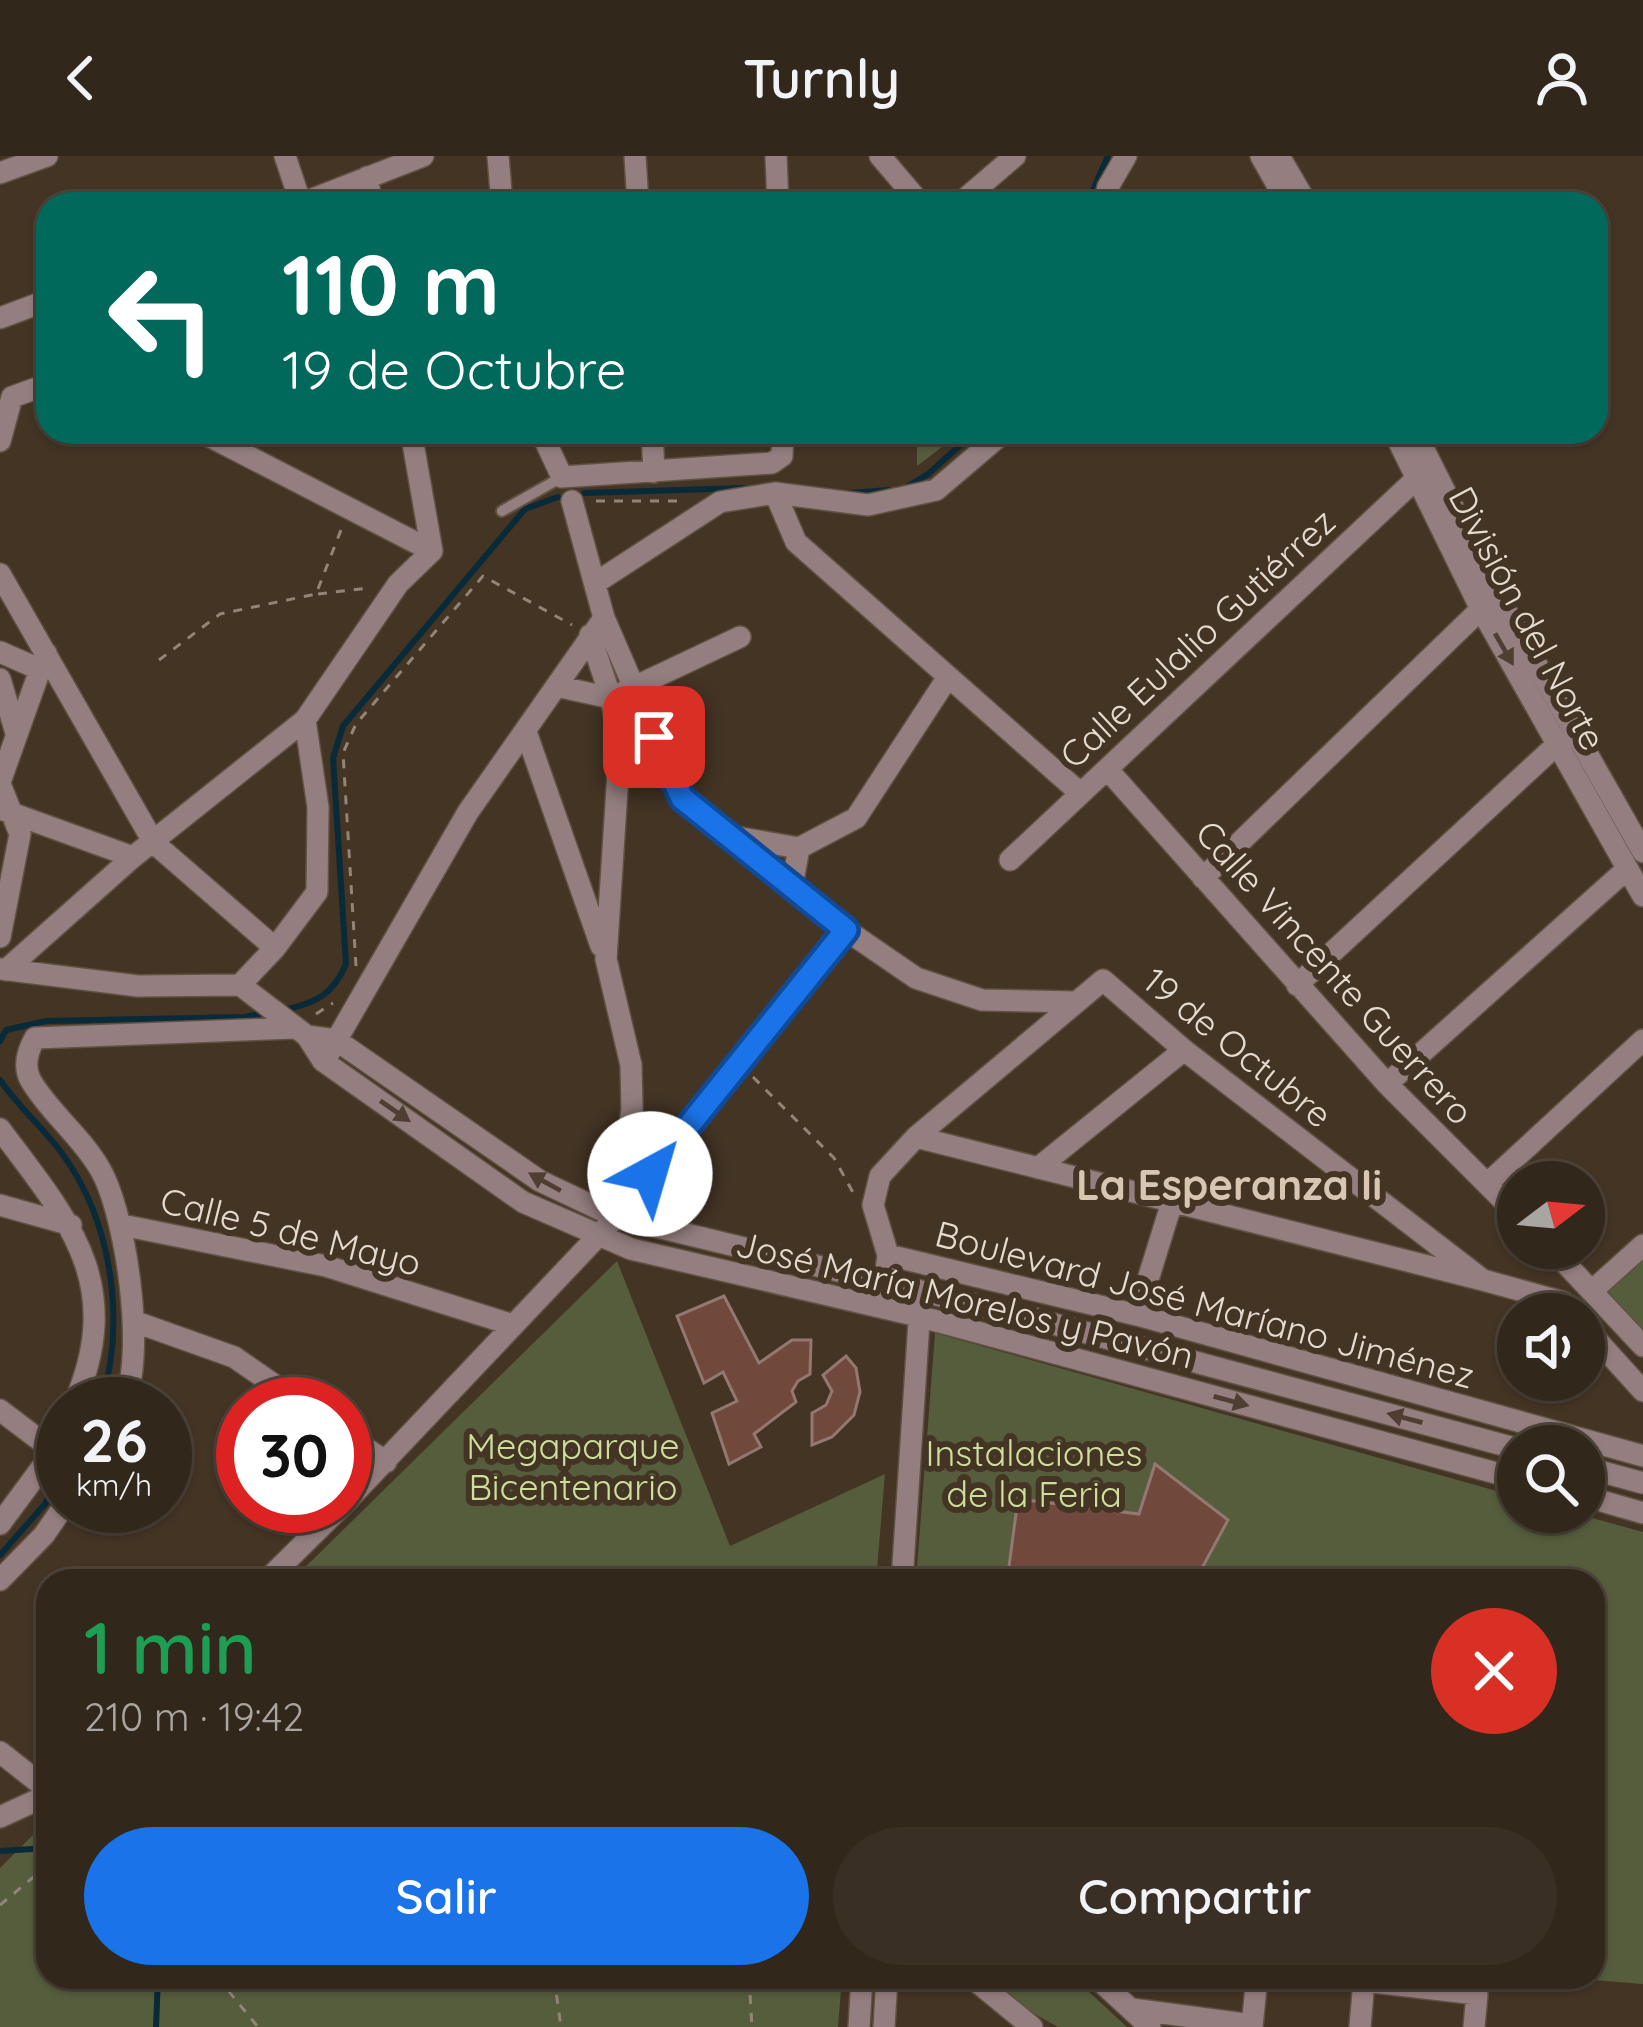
<!DOCTYPE html>
<html lang="es">
<meta charset="utf-8">
<style>
body{margin:0;font-family:Quicksand,sans-serif;background:#3a2f24;color:#f1f3f6;height:100vh;display:flex;flex-direction:column;font-size:45px;white-space:nowrap}
*{box-sizing:border-box;margin:0}
p{font-size:39px;color:#a8a5a3}
.icon{flex:none;width:66px;height:66px;fill:none;stroke:currentColor;stroke-width:2;stroke-linecap:round;stroke-linejoin:round}
.map{position:relative;flex:1;overflow:hidden}
.side{position:absolute;left:36px;top:1413px;width:1569px;height:420px;display:flex;flex-direction:column;background:#32271b;border-radius:36px;box-shadow:0 3px 9px #0004,0 0 0 3px #4d443a}
.side>*{flex:none}
.guide{position:absolute;left:36px;top:36px;width:1572px;height:252px;border-radius:36px;box-shadow:0 3px 9px #0004,0 0 0 3px #4d443a;background:#00695c;color:#fff;overflow:hidden}
.needle{width:78px;rotate:74deg}
.fabs{position:absolute;left:1497px;top:1005px;display:grid;gap:24px}
.fabs a{display:grid;place-items:center;width:108px;height:108px;border-radius:50%;background:#32271b;box-shadow:0 3px 9px #0004,0 0 0 3px #4d443a;font-size:60px}
.speed{position:absolute;left:36px;top:1221px;display:flex;gap:24px;font-size:60px;font-weight:700;text-align:center}
.speed>*{display:grid;place-content:center;width:156px;height:156px;border-radius:50%;background:#32271b;box-shadow:0 3px 9px #0004,0 0 0 3px #4d443a;line-height:1}
.speed small{font-size:30px;font-weight:400}
.speed .limit{border:18px solid #d22;background:#fff;color:#111}
.pin{position:absolute;display:grid;place-items:center;width:102px;height:102px;color:#fff;margin:-51px;border-radius:24px;box-shadow:0 6px 18px #0006}
.me{position:absolute;width:132px;margin:-66px;rotate:39deg;stroke-linejoin:round;filter:drop-shadow(0 0 9px #0008)}
.turn{display:flex;align-items:center;gap:42px;height:252px;padding:0 48px;font-size:54px}
.turn .icon{width:156px;height:156px;stroke-width:2.5}
.turn b{display:block;font-size:84px;line-height:102px}
.round{display:grid;place-items:center;flex:none;width:126px;height:126px;border-radius:63px;background:#3a2f24}
.headline{display:flex;align-items:center;justify-content:space-between;height:204px;padding:0 48px}
h1{font-size:72px;font-weight:600;line-height:90px;color:#1e9e55}
.action{display:flex;gap:24px;margin-top:auto;padding:24px 48px}
.action a{flex:1;height:138px;border-radius:72px;background:#1a73e8;color:#fff;font-size:48px;font-weight:600;line-height:138px;text-align:center}
.action a+a{background:#3a2f24;color:#f1f3f6}
header{display:flex;justify-content:space-between;align-items:center;height:156px;padding:0 48px;background:#32271b;font-size:54px;font-weight:600}
.map>svg:first-child{display:block}
.green{fill:#555d3d}
.lines{fill:none;stroke-linecap:round;stroke-linejoin:round}
.stream{stroke:#092a39;stroke-width:6}
.building{fill:#71493c;stroke:#927870;stroke-width:3}
.service-casing{stroke:#605243;stroke-width:14}
.minor-casing{stroke:#605243;stroke-width:24}
.path{stroke:#918578;stroke-width:3;stroke-dasharray:9 9;stroke-linecap:butt}
.service{stroke:#947e7f;stroke-width:10}
.minor{stroke:#947e7f;stroke-width:21}
.oneway{fill:#4f3f32}
.route-casing{stroke:#114b97;stroke-width:30}
.route{stroke:#1a73e8;stroke-width:21}
.labels{text-anchor:middle;dominant-baseline:central;stroke-width:12;stroke-linejoin:round;paint-order:stroke}
.street-label{font-size:36px;fill:#e4dbd1;stroke:#433424}
.park-label{font-size:36px;fill:#cedf9d;stroke:#433424}
.quarter-label{font-size:42px;font-weight:bold;fill:#d8c6b2;stroke:#433424}
</style>
<header><svg class="icon" aria-label="back" viewBox="0 0 24 24"><path d="M15 5l-7 7 7 7"/></svg>Turnly<svg class="icon" aria-label="person" viewBox="0 0 24 24"><circle cx="12" cy="8" r="4"/><path d="M4 21q1-7 8-7t8 7"/></svg></header>
<div class="map">
<svg width="1643" height="1871" viewBox="0 0 1643 1871">
<rect width="100%" height="100%" fill="#433424"/>
<path class="green" d="M917 276H962L917 310Z
M1643 1100V1180L1603 1135Z
M617 1105 730 1390 885 1318 876 1425H291Z
M935 1177 1518 1341V1356H1570L1643 1376V1828L1555 1821H1593V1425H916Z
M48 1664V1821H842L838 1871H0V1712Z
M981 1821H1073L1127 1871H1058L992 1834Z"/>
<g class="lines">
<path class="stream" d="M1087 48 1108 0
M908 330 928 318 975 276
M584 337 743 332
M849 337 889 334
M283 854C316 847 333 839 346 808L333 602 343 570 525 353 558 341
M0 885 6 874 46 865 245 861 264 857
M0 924C18 950 42 971 61 996 113 1066 126 1166 101 1248
M0 1399 45 1348 63 1316
M0 1695 48 1692
M156 1871 158 1821"/>
</g>
<path class="building" d="M724 1140 759 1207 792 1184H811L810 1218 798 1225 792 1235 796 1246 754 1278 761 1291 729 1308 712 1257 737 1245 723 1216 704 1227 677 1160Z
M846 1200 856 1212 860 1236 854 1259 832 1281 812 1289V1257L826 1249 832 1235 823 1219Z
M1155 1308 1228 1364 1195 1425H1007L1018 1343 1139 1358Z"/>
<g class="lines">
<defs>
<path id="service" d="M502 355 562 321"/>
<path id="minor" d="M285 0 301 48
M498 0 502 48
M635 0 638 48
M776 0 778 48
M880 0 921 48
M1261 0 1288 48
M1279 0 1307 48
M0 17 47 0
M367 21 372 48
M300 48 423 0
M959 48 1015 0
M1104 48 1108 31 1126 0
M0 162 48 144
M12 241 48 228
M201 276 432 395
M411 276 432 395
M541 276 562 321 772 307 782 300 783 276
M652 276 654 316
M1394 276 1481 453 1643 740
M1415 276 1497 439 1643 696
M0 285 12 241
M775 337 796 386 1080 637
M572 345 604 462 682 642 846 774 916 822 982 844 1076 846
M0 418 154 687 275 792
M597 426 720 346 775 337 868 349 936 334 1004 276
M590 479 611 542 740 481
M0 496 39 513
M0 523 16 577
M556 530 611 542 620 586 606 803 631 909 632 952 621 1054
M526 576 601 790
M1108 614 1387 928 1518 1059
M0 626 46 497
M0 628 20 678 0 781
M6 655 133 701
M736 681 799 692
M1010 704 1431 309
M1203 722 1481 453
M792 730 799 692 856 662 948 521
M0 813 138 830 240 829 307 880 323 905 523 1046 631 1093 918 1160 1518 1323
M6 814 133 701 305 564 398 428 432 395
M240 829 275 792 317 736 318 651 305 564
M1297 829 1565 581
M307 880 336 884 540 1025 616 1061 1028 1161 1518 1293
M329 897 468 656 604 462
M1387 928 1627 713
M0 973C69 1065 126 1127 74 1248
M916 981 1483 1124 1563 1146 1573 1158
M1038 1012 1184 894
M1487 1028 1643 884
M0 1049 71 1069
M122 1069 326 1110 513 1169
M1551 1092 1643 1190
M888 1099 1137 1159 1643 1300
M1593 1134 1643 1089
M883 1139 888 1099 873 1049 880 1020 916 981 1103 824 1184 894 1483 1124
M1137 1159 1172 1046
M133 1165 234 1201 302 1248
M1584 1170 1643 1235
M123 1248C147 1202 126 1057 100 1013 82 981 50 957 31 925 23 911 27 896 35 882L294 872
M0 1254 54 1295
M345 1278 386 1306
M1584 1311 1643 1327
M1584 1340 1643 1357
M345 1347 616 1061 846 774
M0 1368 54 1295 63 1274
M0 1424 44 1379 64 1350
M266 1425 342 1350
M902 1425 920 1150
M0 1596 48 1634
M0 1661 48 1639
M971 1821 1032 1871
M1096 1821 1150 1871
M1132 1853 1252 1869
M859 1871 862 1821
M884 1871 887 1821
M1252 1871 1257 1821
M1360 1871 1364 1825 1477 1838 1474 1871"/>
</defs>
<use href="#service" class="service-casing"/>
<use href="#minor" class="minor-casing"/>
<path class="path" d="M596 345H682
M318 438 368 432
M159 504 220 458 316 438 341 374
M356 810 343 597 356 568 483 420 572 469
M316 858 333 847
M753 921 834 1002 855 1040
M0 1749 48 1709
M217 1821 258 1871
M554 1821 561 1871
M642 1821 669 1830 750 1834
M749 1821 752 1871"/>
<use href="#service" class="service"/>
<use href="#minor" class="minor"/>
</g>
<defs><path id="oneway-solid" d="M-6-.8H1V-3.2L6.5 0L1 3.2V.8H-6Z" transform="scale(3)"/></defs>
<g class="oneway">
<use href="#oneway-solid" transform="translate(1504 493) rotate(60)"/>
<use href="#oneway-solid" transform="translate(395 955) rotate(35)"/>
<use href="#oneway-solid" transform="translate(545 1026) rotate(-151)"/>
<use href="#oneway-solid" transform="translate(1231 1245) rotate(15)"/>
<use href="#oneway-solid" transform="translate(1405 1262) rotate(-165)"/>
</g>
<g class="lines">
<defs>
<path id="route" d="M650 1018 846 774 682 642 654 581"/>
</defs>
<use href="#route" class="route-casing"/>
<use href="#route" class="route"/>
</g>
<g class="labels">
<g class="street-label">
<text transform="translate(1528 462) rotate(62)">División del Norte</text>
<text transform="translate(1197 482) rotate(-43)">Calle Eulalio Gutiérrez</text>
<text transform="translate(1335 816) rotate(48)">Calle Vincente Guerrero</text>
<text transform="translate(1238 891) rotate(39)">19 de Octubre</text>
<text transform="translate(291 1075) rotate(14)">Calle 5 de Mayo</text>
<text transform="translate(965 1143) rotate(14)">José María Morelos y Pavón</text>
<text transform="translate(1205 1148) rotate(15)">Boulevard José Maríano Jiménez</text>
</g>
<g class="park-label">
<text x="573" y="1289">Megaparque<tspan x="573" dy="41">Bicentenario</tspan></text>
<text x="1034" y="1296">Instalaciones<tspan x="1034" dy="41">de la Feria</tspan></text>
</g>
<g class="quarter-label">
<text x="1229" y="1028">La Esperanza Ii</text>
</g>
</g>
</svg>
<div class="fabs">
<a><svg class="needle" viewBox="-14 -14 28 28"><path d="M0-13l5 13h-10z" fill="#e53935"/><path d="M0 13l5-13h-10z" fill="#a8a5a3"/></svg></a>
<a><svg class="icon" aria-label="sound" viewBox="0 0 24 24"><path d="M4 9h4l5-4v14l-5-4H4zM17 9q2 3 0 6"/></svg></a>
<a><svg class="icon" aria-label="search" viewBox="0 0 24 24"><circle cx="10" cy="10" r="6"/><path d="M15 15l6 6"/></svg></a>
</div>
<div class="speed"><div>26<small>km/h</small></div><div class="limit">30</div></div>
<div class="pin" style="left:654px;top:581px;background:#d93025"><svg class="icon" aria-label="arrive" viewBox="0 0 24 24"><path d="M6 21V4h12l-3 4 3 4H6"/></svg></div>
<svg class="me" style="left:650px;top:1018px" viewBox="-20 -20 40 40"><circle r="19" fill="#fff"/><path d="M0-13L10 11 0 6-10 11z" fill="#1a73e8"/></svg>
<div class="guide">
<div class="turn"><svg class="icon" aria-label="left" viewBox="0 0 24 24"><path d="M17 20v-9H6M10 6l-5 5 5 5"/></svg><div><b>110 m</b>19 de Octubre</div></div>
</div>
<section class="side">
<div class="headline"><div><h1>1 min</h1><p>210 m · 19:42</p></div><a class="round" style="background:#d93025;color:#fff"><svg class="icon" aria-label="close" viewBox="0 0 24 24"><path d="M6 6l12 12M18 6L6 18"/></svg></a></div>
<div class="action"><a>Salir</a><a>Compartir</a></div>
</section>
</div>
